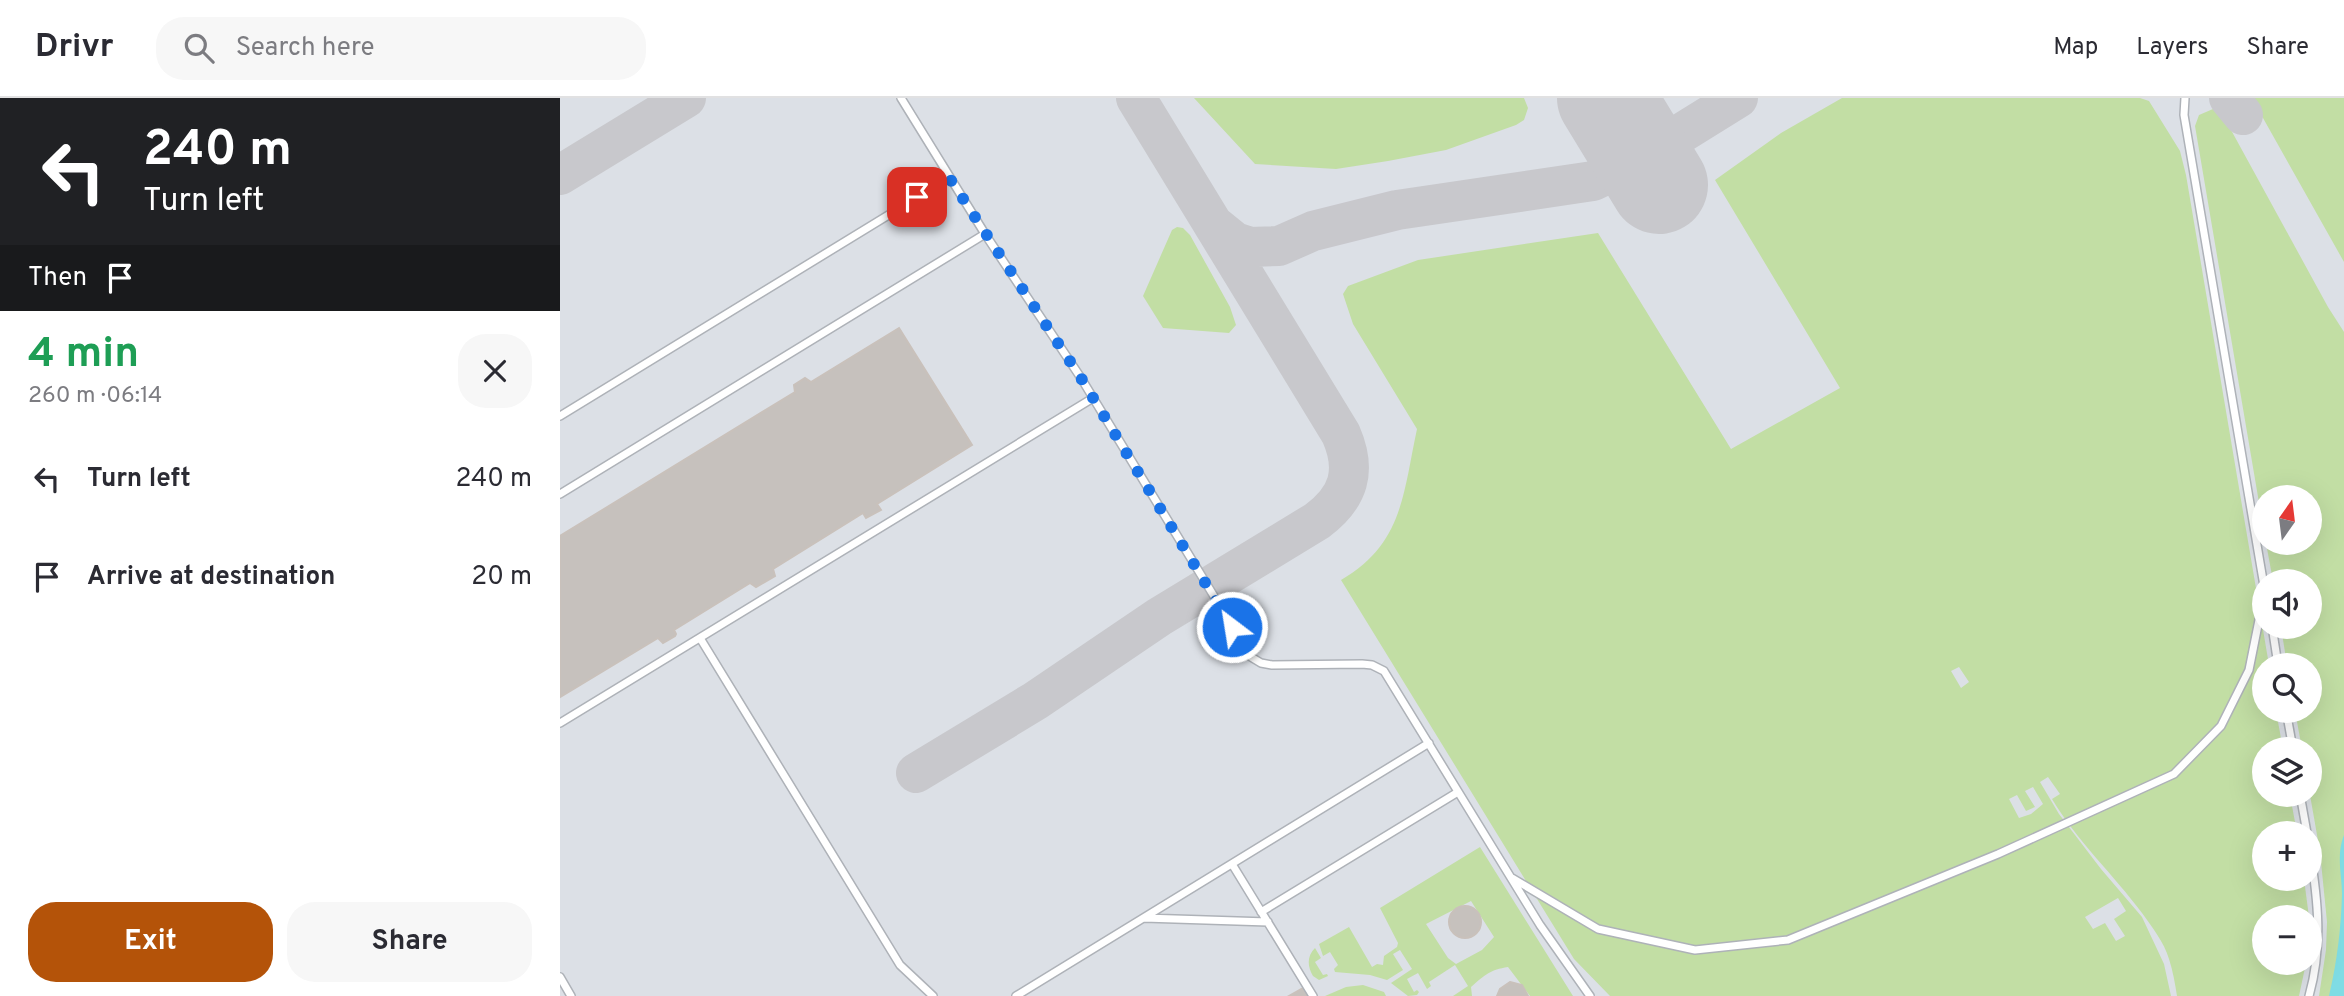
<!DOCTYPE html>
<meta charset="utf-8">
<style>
body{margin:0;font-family:Overpass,sans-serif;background:#f7f7f7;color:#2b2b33;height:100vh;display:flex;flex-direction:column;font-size:26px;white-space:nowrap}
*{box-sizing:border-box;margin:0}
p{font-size:23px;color:#7c7c81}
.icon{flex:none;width:38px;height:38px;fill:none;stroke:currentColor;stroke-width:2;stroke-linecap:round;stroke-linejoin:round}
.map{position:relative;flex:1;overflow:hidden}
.side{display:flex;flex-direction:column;background:#fff;width:560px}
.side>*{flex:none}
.hud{background:#202124;color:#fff;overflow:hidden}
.needle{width:46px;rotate:14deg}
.tools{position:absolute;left:1692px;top:387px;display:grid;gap:14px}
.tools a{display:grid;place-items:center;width:70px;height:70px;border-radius:50%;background:#fff;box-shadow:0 7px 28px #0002;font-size:35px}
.pin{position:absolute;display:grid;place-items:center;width:60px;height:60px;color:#fff;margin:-30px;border-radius:14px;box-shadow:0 4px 10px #0006}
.me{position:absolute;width:77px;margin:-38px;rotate:329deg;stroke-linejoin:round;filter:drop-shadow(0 0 5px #0008)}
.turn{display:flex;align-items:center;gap:24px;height:147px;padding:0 28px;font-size:32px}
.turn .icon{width:91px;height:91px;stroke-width:2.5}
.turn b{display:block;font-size:49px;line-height:60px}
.then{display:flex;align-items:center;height:66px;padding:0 28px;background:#0003;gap:14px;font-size:26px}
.round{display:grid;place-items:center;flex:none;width:74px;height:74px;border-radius:28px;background:#f7f7f7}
.overview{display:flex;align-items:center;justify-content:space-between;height:119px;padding:0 28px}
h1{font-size:42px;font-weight:700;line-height:52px;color:#1e9e55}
.primary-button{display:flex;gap:14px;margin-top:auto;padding:14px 28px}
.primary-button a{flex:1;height:80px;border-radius:28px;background:#b45309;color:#fff;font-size:28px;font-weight:700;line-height:80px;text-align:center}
.primary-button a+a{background:#f7f7f7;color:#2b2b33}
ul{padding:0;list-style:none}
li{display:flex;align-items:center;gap:21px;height:98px;padding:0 28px}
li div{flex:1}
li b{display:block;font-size:26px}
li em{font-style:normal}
header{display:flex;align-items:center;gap:42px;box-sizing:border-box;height:98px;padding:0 35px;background:#fff;border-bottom:2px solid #e1e1e2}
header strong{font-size:33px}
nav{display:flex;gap:38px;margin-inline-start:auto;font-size:24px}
.search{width:490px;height:63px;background:#f7f7f7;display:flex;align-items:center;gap:18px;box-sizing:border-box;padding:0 24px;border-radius:28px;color:#7c7c81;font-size:26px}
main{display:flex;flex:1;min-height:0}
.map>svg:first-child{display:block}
.airport{fill:#dce0e6;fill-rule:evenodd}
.green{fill:#c2dea4;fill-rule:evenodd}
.water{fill:#7fdce4}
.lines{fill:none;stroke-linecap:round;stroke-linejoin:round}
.taxiway{stroke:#c8c8cc;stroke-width:40}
.runway{stroke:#c8c8cc;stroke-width:98}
.building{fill:#c6c1bd;stroke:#c9c1bb;stroke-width:2}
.lane-casing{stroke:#aeb2b8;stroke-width:10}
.lane{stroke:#fff;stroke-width:7}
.route{stroke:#1a73e8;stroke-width:12;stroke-dasharray:0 21.6}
</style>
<header>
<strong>Drivr</strong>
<div class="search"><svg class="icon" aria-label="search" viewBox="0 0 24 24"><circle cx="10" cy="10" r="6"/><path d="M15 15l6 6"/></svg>Search here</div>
<nav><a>Map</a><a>Layers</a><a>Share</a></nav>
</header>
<main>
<section class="side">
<div class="hud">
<div class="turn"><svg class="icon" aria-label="left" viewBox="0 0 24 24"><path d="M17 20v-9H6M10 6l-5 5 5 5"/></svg><div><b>240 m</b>Turn left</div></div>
<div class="then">Then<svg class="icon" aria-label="arrive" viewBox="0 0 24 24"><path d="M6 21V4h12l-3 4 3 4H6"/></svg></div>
</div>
<div class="overview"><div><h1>4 min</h1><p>260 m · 06:14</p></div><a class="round"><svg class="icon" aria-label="close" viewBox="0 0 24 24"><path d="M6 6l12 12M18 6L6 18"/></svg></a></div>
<ul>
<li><svg class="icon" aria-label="left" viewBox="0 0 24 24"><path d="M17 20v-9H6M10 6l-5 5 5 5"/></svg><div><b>Turn left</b></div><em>240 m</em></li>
<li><svg class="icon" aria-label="arrive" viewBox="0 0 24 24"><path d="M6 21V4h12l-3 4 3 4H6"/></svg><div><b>Arrive at destination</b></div><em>20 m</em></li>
</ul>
<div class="primary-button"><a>Exit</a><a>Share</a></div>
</section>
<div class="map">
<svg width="1784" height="898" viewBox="0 0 1784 898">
<rect width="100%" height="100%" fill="#ede6e2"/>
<path class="airport" d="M0 0H1784V898H0ZM1704 399H1750V444H1704ZM1704 483H1750V528H1704ZM1704 567H1750V612H1704ZM1704 651H1750V696H1704ZM1704 735H1750V780H1704ZM1704 819H1750V864H1704Z"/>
<path class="green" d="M634 0H964L968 10 964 22 956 27 886 52 828 63 776 71 695 66Z
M1282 0H1580L1589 3 1620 53 1626 77 1709 567H1704V612L1716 613 1723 651H1704V696L1730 697 1737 735H1704V780L1744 781 1749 819H1704V864L1746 865 1739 898H1617C1615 886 1613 873 1609 861 1604 844 1592 829 1582 815 1553 776 1517 743 1492 701L1500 696 1488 679 1480 684 1499 716 1541 771 1582 819 1604 866 1611 898H1050L1014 861 781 482C843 446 843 396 857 331L793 226 783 196 788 188 858 162 1038 135 1171 351 1280 290 1155 82 1221 35ZM1399 569 1409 584 1401 590 1391 573ZM1473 689 1483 706 1471 716 1459 720 1449 701 1457 697 1466 713 1475 709 1465 693ZM1558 800 1566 813 1554 821 1565 838 1556 843 1545 825 1533 831 1525 819Z
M1690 0H1784V164L1703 20Z
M1653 11 1659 13 1665 21 1768 209 1784 234V898H1759L1766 852 1767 824 1760 754 1750 697V651H1742L1735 613 1750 612V567H1727L1721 529 1750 528V483H1713L1706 445 1750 444V399H1704V434L1635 28 1639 17Z
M617 129 623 130 630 137 670 209 676 227 669 235 603 230 583 198 612 132Z
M920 749 1013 898H970L948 869C930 872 926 876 911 889L912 898H893L908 888 895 867 869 884 871 888 867 891 858 875 847 881 854 894 857 892 859 894 857 897 848 898 831 885 852 871 840 852 833 856 843 872 827 882 810 877 775 874 774 871 778 867 770 854 763 858 759 846 789 829 812 869 817 866 823 867 824 858 837 849 838 845 820 810ZM911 803 934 839 922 852 896 866 888 860 866 826Z
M755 850 761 860 755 864 763 877 767 876 768 878 759 882 753 878C747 868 747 858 755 850Z
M803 887 824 894 826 898H765L786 889Z"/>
<path class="water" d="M1784 737V898H1769C1777 864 1781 831 1782 796 1782 776 1776 757 1784 737Z"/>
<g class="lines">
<path class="taxiway" d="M1669 0 1683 17
M0 77 126 0
M654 127 675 144 690 149 719 148 753 133 837 112 1033 83 1083 59 1178 0
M356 675 475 603 599 519 757 423C789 399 797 373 781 336L576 0"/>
<path class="runway" d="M1046 0 1099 87"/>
</g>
<path class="building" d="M339 230 412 347 317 406 321 412 306 420 303 415 213 471 215 478 196 489 190 485 114 532 116 536 115 538 103 545 98 540 0 599V438L235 294 234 287 245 280 251 284Z
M889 824a16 16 0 1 1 32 0a16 16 0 1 1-32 0Z
M950 884 962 887 968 898H937L940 891Z
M743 890 748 898H729Z"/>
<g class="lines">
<defs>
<path id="lane" d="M341 0 425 136 521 280 691 559 701 565 712 567 802 566 812 567 824 573 980 827 1030 898
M1625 0 1624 17 1704 488
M0 318 371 91 388 78
M0 396 425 136
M1712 528 1718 567
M140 540 340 867 373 898
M1726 612 1733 651
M0 625 533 300
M1740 696 1747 735
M672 766 753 898
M952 780 1038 831 1135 852 1228 842 1438 756 1614 676 1661 628 1689 572 1704 497
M701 814 898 694
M584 820 708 824
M0 879 11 898
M456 898 869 645
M1749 898C1763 849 1758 802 1750 753"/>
</defs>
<use href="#lane" class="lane-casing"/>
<use href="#lane" class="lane"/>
</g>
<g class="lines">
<path class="route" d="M357 99 388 78 521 280 672 529"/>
</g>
</svg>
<div class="tools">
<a><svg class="needle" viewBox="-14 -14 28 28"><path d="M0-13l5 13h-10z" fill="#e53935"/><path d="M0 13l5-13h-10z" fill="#7c7c81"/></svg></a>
<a><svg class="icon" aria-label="sound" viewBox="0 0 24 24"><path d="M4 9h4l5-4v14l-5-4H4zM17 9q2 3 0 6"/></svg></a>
<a><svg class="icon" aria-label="search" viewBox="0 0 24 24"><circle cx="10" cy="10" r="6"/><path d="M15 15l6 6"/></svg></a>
<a><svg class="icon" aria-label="layers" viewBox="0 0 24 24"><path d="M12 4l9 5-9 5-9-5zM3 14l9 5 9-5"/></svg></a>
<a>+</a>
<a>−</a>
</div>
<div class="pin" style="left:357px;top:99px;background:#d93025"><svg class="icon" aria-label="arrive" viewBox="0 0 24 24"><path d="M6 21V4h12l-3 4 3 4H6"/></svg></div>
<svg class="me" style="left:672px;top:529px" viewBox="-20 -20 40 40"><circle r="17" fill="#1a73e8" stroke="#fff" stroke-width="3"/><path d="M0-11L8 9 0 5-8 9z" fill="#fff"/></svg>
</div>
</main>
